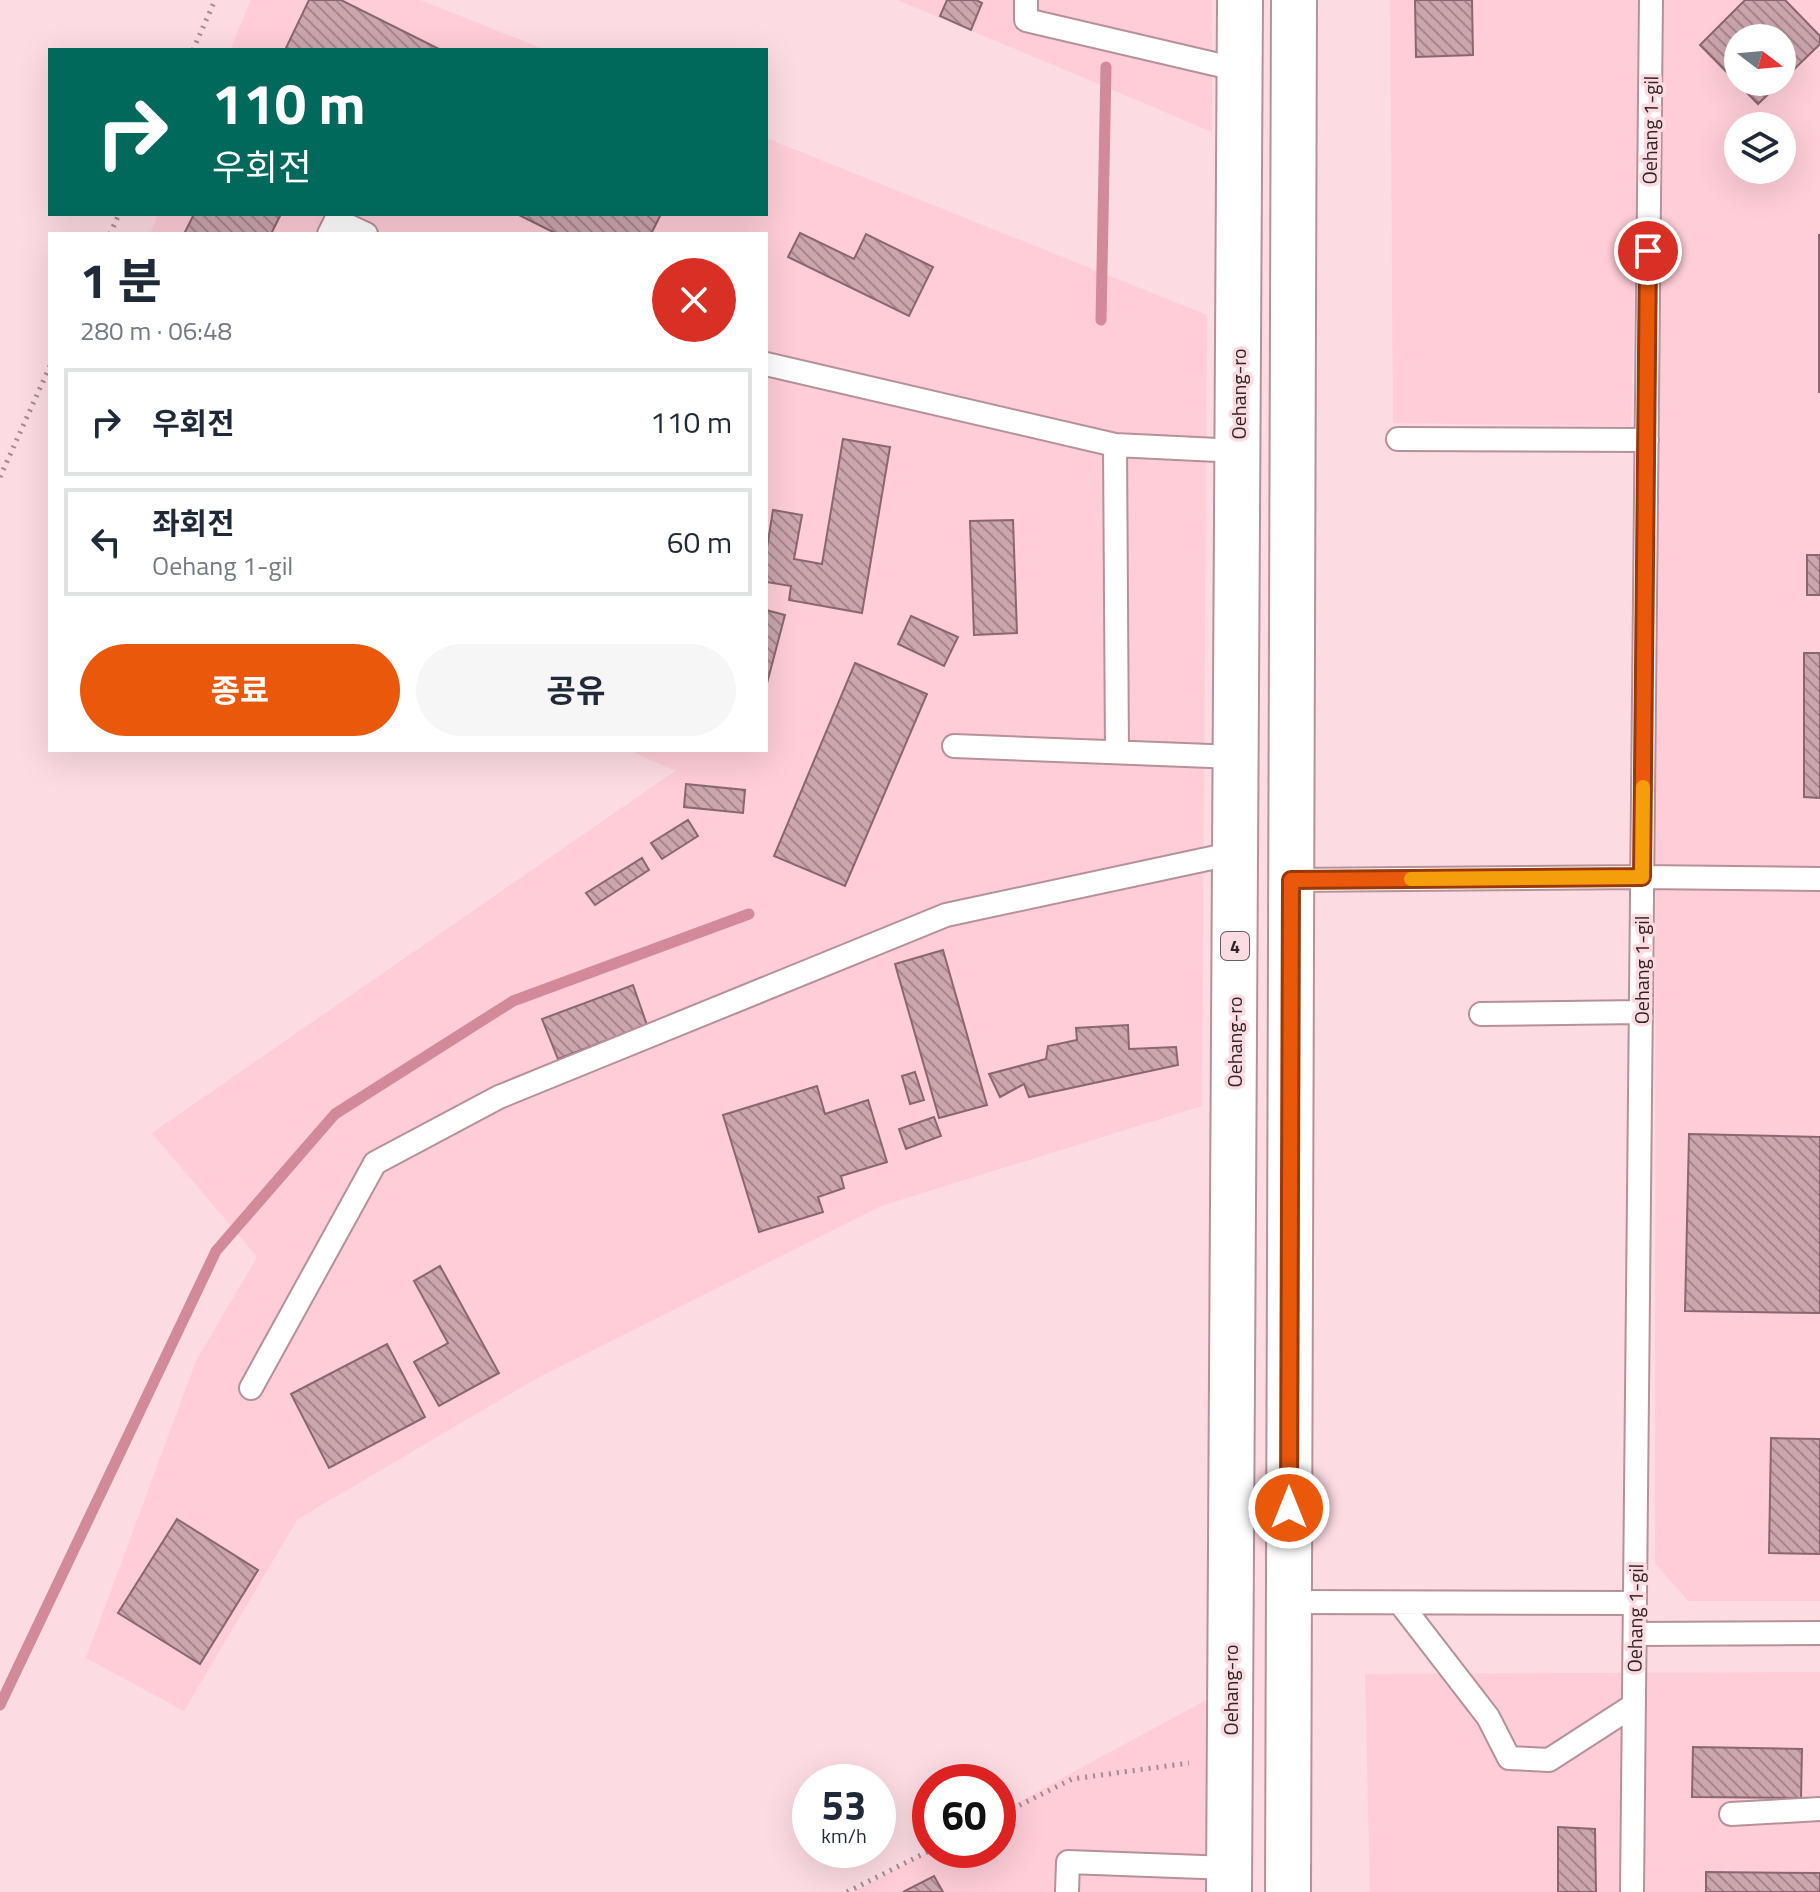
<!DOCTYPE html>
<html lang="ko">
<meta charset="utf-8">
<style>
body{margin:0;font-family:"Titillium Web","Noto Sans KR",sans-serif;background:#f6f6f7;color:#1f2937;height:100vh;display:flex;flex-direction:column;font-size:30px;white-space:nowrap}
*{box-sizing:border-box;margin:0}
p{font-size:26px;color:#747a83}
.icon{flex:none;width:44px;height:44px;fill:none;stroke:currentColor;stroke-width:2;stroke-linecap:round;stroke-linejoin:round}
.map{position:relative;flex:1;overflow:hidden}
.panel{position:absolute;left:48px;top:232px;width:720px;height:520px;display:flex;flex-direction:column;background:#fff;border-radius:0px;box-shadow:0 8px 32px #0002}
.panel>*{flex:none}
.guide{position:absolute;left:48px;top:48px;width:720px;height:168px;border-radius:0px;box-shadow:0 8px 32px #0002;background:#00695c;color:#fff;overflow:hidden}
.needle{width:52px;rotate:106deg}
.buttons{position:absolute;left:1724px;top:24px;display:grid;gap:16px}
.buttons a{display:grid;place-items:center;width:72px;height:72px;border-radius:50%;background:#fff;box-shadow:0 8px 32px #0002;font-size:40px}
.speed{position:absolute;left:792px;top:1764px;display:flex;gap:16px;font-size:40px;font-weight:700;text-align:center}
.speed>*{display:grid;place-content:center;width:104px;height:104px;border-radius:50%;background:#fff;box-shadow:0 8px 32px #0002;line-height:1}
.speed small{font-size:20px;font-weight:400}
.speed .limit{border:12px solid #d22;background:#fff;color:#111}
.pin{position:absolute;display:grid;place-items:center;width:68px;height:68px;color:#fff;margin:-34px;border:4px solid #fff;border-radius:50%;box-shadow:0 2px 8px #0007}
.me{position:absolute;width:88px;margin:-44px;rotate:0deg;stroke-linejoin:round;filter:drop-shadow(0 0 6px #0008)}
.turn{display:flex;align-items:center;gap:28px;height:168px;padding:0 32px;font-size:36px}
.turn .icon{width:104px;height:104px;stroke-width:2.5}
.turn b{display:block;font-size:56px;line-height:68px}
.round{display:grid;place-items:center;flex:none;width:84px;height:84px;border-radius:42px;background:#f6f6f7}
.head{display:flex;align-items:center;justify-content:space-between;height:136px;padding:0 32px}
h1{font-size:48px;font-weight:700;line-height:60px}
.primary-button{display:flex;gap:16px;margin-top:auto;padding:16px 32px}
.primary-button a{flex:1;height:92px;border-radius:48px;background:#ea580c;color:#fff;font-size:32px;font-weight:700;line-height:92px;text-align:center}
.primary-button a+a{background:#f6f6f7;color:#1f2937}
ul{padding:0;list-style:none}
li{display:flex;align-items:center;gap:24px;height:108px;margin:0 16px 12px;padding:0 16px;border:4px solid #e0e1e3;border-radius:0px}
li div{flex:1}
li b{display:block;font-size:30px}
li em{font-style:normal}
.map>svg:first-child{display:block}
.built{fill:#fecdd7;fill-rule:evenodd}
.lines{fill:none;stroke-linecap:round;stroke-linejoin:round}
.stream{stroke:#d2899a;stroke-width:11}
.building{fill:url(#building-back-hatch);stroke:#8a676e;stroke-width:2}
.lane-casing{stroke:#b69199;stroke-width:26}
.primary-casing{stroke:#b69199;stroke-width:48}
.path{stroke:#a38a8f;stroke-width:5;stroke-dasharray:2 6;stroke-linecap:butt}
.lane{stroke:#fff;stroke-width:22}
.primary{stroke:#fff;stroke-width:44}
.route-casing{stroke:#983908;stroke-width:20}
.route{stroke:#ea580c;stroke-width:14}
.slow{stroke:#f59e0b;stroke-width:14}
.labels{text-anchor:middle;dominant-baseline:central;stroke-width:7;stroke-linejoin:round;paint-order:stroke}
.shield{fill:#fcdbe2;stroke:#6f5b5f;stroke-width:2}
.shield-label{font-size:18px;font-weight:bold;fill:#332427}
.street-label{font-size:20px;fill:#332427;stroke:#fcdbe2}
</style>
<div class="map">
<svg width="1820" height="1892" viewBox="0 0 1820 1892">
<defs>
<pattern id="building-back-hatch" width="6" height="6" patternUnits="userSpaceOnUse" patternTransform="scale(2)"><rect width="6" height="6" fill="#cca5ad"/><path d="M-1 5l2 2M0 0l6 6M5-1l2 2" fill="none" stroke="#a6868d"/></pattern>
</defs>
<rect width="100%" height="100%" fill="#fcdbe2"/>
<path class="built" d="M251 0H420L546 50H230Z
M897 0H1212V132L1063 69Z
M1390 0H1642L1631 426 1393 423Z
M1656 0H1820V1601H1688L1655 1563ZM1738 38H1782V82H1738ZM1738 126H1782V170H1738Z
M766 138 1207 315 1202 1106 881 1206 539 1377 315 1509 297 1520 184 1711 86 1658 196 1361 257 1257 152 1133 675 771 628 750H766V234H150L158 214H766Z
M1820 1672V1892H1370L1365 1674Z
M1208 1699V1892H854L931 1850H998V1813Z"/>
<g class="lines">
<path class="stream" d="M1101 320 1106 67
M0 1705 216 1251 335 1114 513 1001 749 914"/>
</g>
<path class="building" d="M309 0H341L441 50H285Z
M947 0H976L982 3 971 30 940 16Z
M1415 0H1472L1473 55 1416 57Z
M1745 0H1785L1820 36V44L1782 81V38H1738V82H1781L1758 104 1700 45Z
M194 214H281L271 234H184Z
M517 214H661L651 234H557Z
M800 233 854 259 866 234 933 267 909 316 788 257Z
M1819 235H1820V392H1819Z
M843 439 890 447 862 613 789 600 791 586 766 582V554L773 510 802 515 794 559 822 564Z
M1013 520 1017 633 974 635 970 521Z
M1807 555H1820V595H1807Z
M766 610 785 615 766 687Z
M911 616 958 637 944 666 898 644Z
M1804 653H1820V798L1804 797Z
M855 663 927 694 845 886 774 856Z
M686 784 745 790 743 813 684 807Z
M688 820 698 836 662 859 651 843Z
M642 858 649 870 595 905 586 893Z
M943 950 987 1105 939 1118 895 964Z
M633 985 647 1025 558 1059 542 1019Z
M1128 1025 1129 1049 1176 1047 1178 1065 1029 1097 1024 1084 1000 1097 989 1074 1046 1059 1048 1046 1077 1040 1076 1028Z
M915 1072 924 1100 910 1104 902 1076Z
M817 1086 825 1114 868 1100 887 1162 841 1176 844 1188 818 1197 823 1212 759 1232 723 1115Z
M934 1117 941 1136 906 1149 899 1129Z
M1689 1134 1820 1137V1313L1685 1311Z
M440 1266 499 1373 439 1406 414 1362 448 1343 414 1281Z
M387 1344 425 1417 329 1468 291 1394Z
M1771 1438 1820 1439V1554L1769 1553Z
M177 1519 258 1570 200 1664 118 1613Z
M1693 1747 1802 1749 1801 1798 1692 1797Z
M1558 1827 1595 1829 1596 1892H1558Z
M1706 1872 1820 1873V1892H1706Z
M934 1876 943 1892H903Z"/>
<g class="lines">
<defs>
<path id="lane" d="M1026 0V20L1240 70
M329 234 336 220 366 234
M766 364 1115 445
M1398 439 1647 440
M954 746 1236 757
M1117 752 1115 445 1238 451
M1291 880 1642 877 1820 879
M1481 1014 1641 1012
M251 1388 375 1163 499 1097 946 915 1235 853
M1289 1602 1635 1603
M1400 1603 1488 1717 1509 1758 1549 1760 1634 1705
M1635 1634 1820 1633
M1731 1814 1820 1809
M1067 1892 1068 1862 1229 1868
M1632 1892 1651 0"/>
<path id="primary" d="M1229 1892 1240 0
M1288 1892 1294 0"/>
</defs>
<use href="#lane" class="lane-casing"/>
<use href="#primary" class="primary-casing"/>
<path class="path" d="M193 50 215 0
M110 234 119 214
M0 477 50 366
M998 1816 1072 1779 1189 1763
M847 1892 931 1850"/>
<use href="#lane" class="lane"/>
<use href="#primary" class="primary"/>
</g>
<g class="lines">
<defs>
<path id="route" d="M1289 1508 1291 880 1642 877 1648 251"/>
</defs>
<use href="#route" class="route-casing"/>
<use href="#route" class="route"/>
<path class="slow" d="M1411 879 1642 877 1643 787"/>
</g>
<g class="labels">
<rect class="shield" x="1221" y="932" width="28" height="28" rx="6"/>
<g class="shield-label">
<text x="1235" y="946">4</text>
</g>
<g class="street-label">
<text transform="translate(1650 130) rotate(-89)">Oehang 1-gil</text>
<text transform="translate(1238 394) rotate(-90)">Oehang-ro</text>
<text transform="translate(1641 970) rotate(-90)">Oehang 1-gil</text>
<text transform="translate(1234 1042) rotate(-90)">Oehang-ro</text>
<text transform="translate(1635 1618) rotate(-89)">Oehang 1-gil</text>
<text transform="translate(1230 1690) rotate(-90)">Oehang-ro</text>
</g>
</g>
</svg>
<div class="buttons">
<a><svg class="needle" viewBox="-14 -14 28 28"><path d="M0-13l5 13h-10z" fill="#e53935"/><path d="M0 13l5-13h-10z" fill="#747a83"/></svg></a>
<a><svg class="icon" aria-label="layers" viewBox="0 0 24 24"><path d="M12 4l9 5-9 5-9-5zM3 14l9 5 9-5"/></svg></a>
</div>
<div class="speed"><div>53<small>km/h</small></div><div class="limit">60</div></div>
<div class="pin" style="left:1648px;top:251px;background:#d93025"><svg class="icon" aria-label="arrive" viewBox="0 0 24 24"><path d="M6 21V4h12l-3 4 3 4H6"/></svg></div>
<svg class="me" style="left:1289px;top:1508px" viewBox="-20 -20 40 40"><circle r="17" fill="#ea580c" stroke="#fff" stroke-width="3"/><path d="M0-11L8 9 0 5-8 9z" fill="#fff"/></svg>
<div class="guide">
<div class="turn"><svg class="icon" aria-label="right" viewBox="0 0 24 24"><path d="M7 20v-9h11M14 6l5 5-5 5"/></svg><div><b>110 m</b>우회전</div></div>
</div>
<section class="panel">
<div class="head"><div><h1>1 분</h1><p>280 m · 06:48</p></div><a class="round" style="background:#d93025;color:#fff"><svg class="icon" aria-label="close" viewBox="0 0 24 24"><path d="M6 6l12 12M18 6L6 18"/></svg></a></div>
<ul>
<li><svg class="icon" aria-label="right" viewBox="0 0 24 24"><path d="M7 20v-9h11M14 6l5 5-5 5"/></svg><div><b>우회전</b></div><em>110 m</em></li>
<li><svg class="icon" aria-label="left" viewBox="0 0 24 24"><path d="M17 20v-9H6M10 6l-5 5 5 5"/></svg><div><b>좌회전</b><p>Oehang 1-gil</p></div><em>60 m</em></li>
</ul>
<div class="primary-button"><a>종료</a><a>공유</a></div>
</section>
</div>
